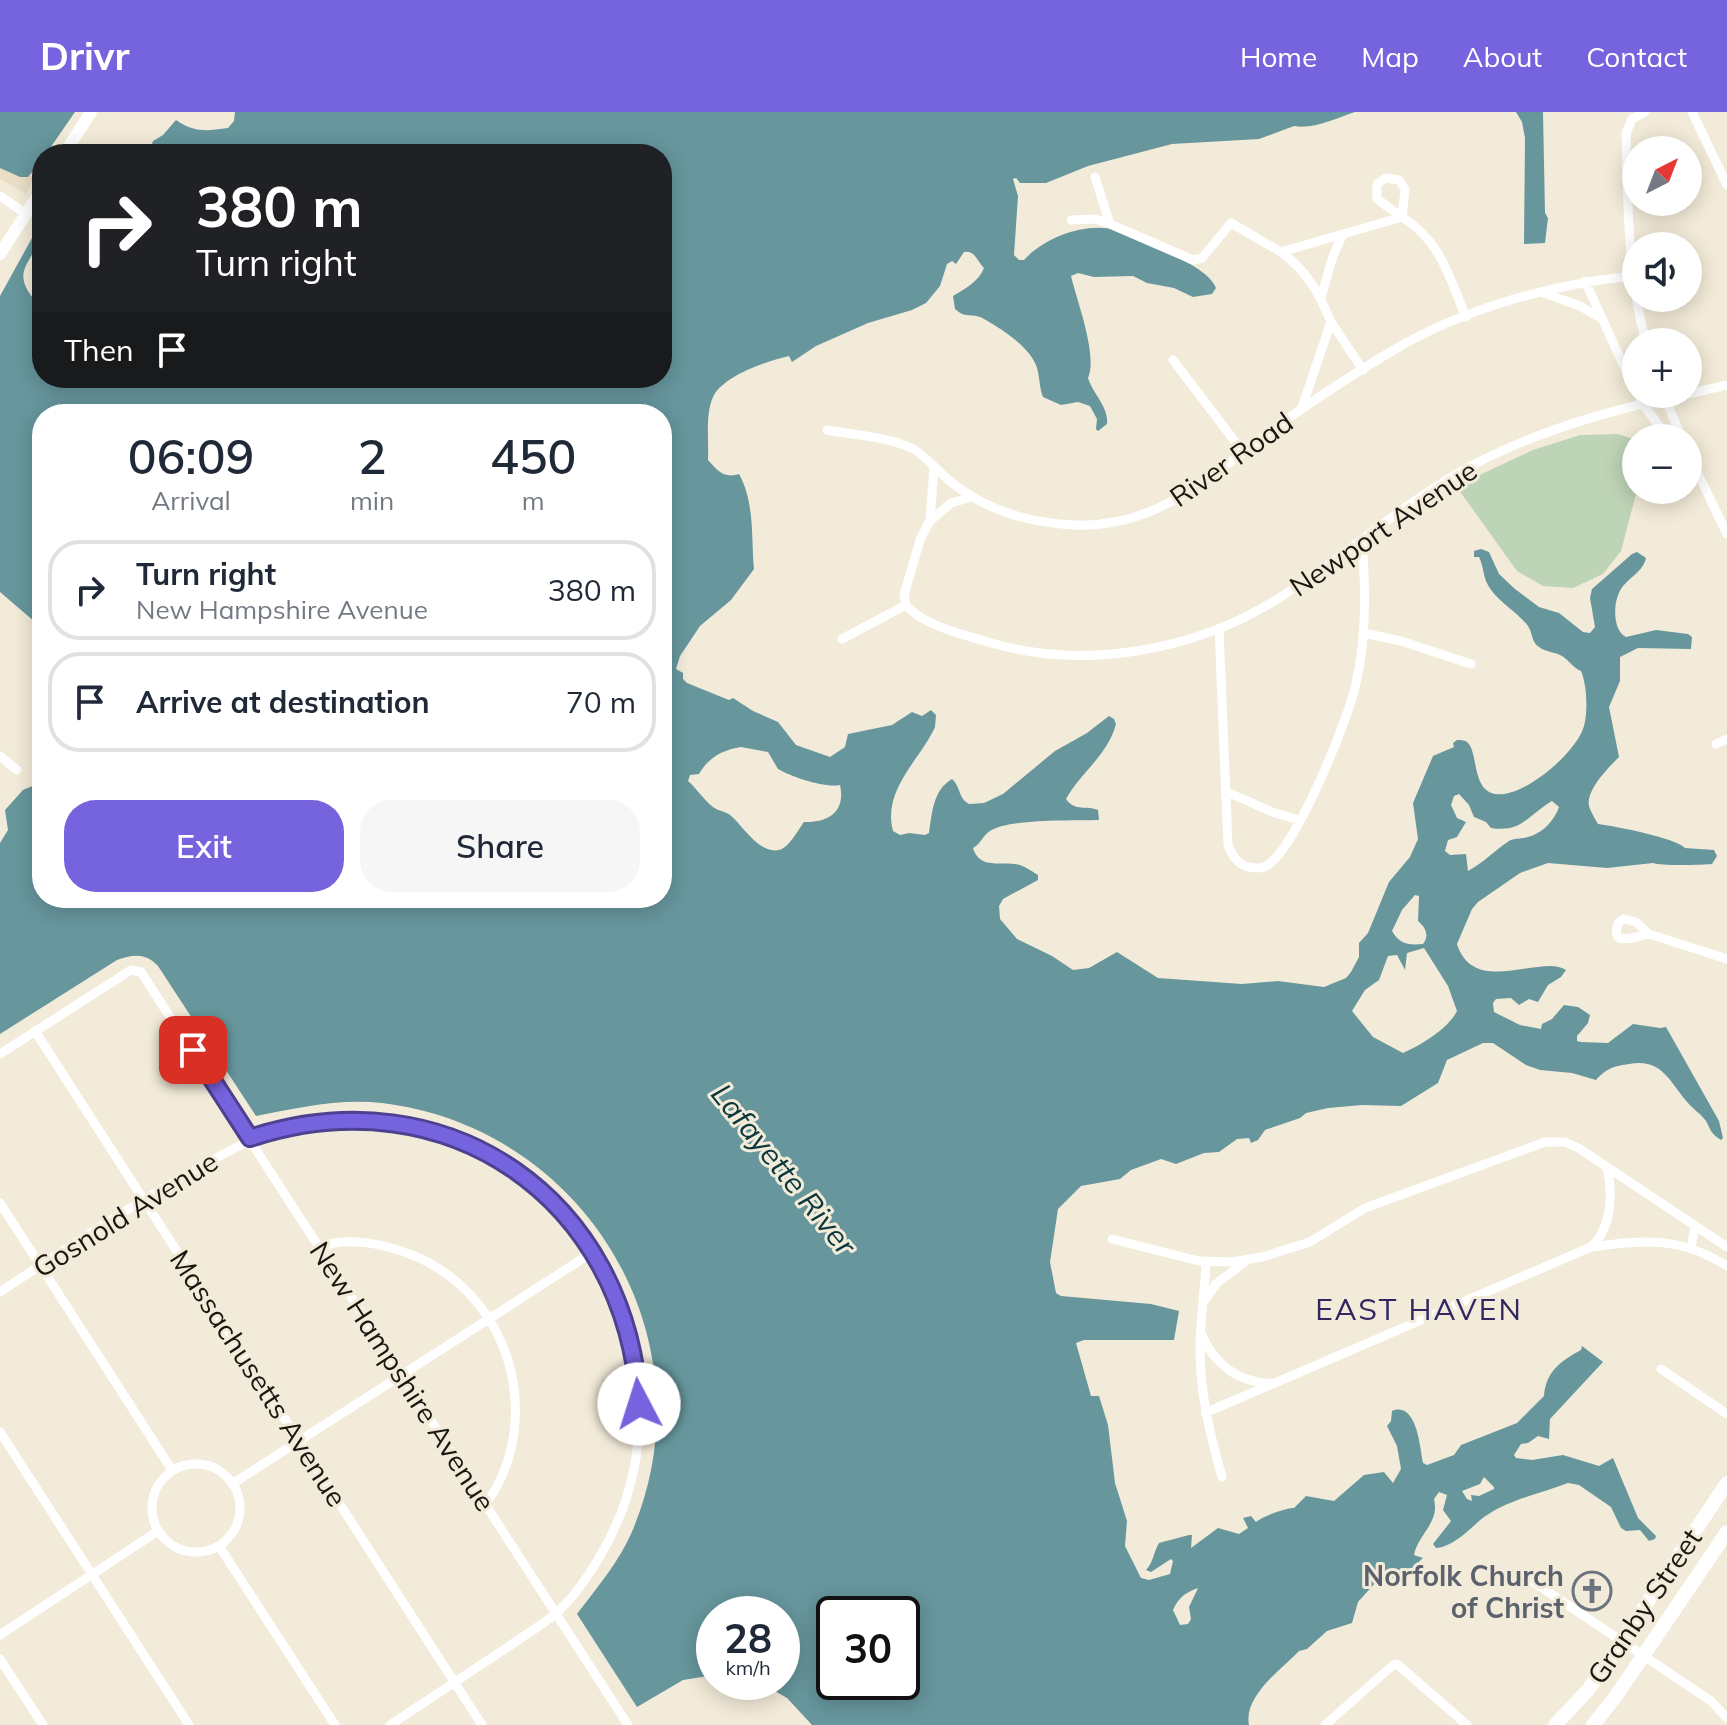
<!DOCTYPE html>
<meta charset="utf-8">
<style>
body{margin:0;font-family:Mulish,sans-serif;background:#f6f6f7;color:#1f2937;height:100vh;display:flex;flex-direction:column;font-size:30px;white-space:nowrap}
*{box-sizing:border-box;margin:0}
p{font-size:26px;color:#747a83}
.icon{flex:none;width:44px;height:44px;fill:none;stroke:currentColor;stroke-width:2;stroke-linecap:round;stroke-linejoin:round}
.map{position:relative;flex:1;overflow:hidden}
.side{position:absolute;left:32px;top:292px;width:640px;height:504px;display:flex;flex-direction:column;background:#fff;border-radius:32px;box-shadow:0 4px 20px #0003}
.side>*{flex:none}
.top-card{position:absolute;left:32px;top:32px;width:640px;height:244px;border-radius:32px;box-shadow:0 4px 20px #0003;background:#202124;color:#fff;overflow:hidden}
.needle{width:52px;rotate:42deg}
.tools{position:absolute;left:1622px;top:24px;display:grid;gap:16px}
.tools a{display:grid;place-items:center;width:80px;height:80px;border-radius:50%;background:#fff;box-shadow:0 4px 20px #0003;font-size:40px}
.speed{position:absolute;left:696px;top:1484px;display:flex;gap:16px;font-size:40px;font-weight:700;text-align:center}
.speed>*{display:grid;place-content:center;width:104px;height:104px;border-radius:50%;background:#fff;box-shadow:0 4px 20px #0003;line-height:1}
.speed small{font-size:20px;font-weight:400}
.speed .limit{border:4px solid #111;border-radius:12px;background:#fff;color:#111}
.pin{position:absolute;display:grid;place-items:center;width:68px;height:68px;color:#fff;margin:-34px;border-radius:16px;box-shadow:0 4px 12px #0006}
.me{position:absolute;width:88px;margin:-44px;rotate:355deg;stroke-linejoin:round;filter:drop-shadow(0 0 6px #0008)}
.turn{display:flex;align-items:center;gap:28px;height:168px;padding:0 32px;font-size:36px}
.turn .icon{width:104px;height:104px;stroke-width:2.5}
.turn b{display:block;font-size:56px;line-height:68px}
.then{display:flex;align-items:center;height:76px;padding:0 32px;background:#0003;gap:16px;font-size:30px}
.eta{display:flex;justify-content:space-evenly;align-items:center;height:136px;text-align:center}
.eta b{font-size:48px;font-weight:600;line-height:56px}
.cta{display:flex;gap:16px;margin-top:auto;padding:16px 32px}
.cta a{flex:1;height:92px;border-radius:32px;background:#7664df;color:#fff;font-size:32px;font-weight:600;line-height:92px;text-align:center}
.cta a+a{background:#f6f6f7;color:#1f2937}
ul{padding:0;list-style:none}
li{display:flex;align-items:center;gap:24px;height:100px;margin:0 16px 12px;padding:0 16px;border:4px solid #e0e1e3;border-radius:32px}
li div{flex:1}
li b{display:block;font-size:30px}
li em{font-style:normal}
header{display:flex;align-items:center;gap:48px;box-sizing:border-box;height:112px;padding:0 40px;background:#7664df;color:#fff}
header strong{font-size:38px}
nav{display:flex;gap:44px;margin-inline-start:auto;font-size:28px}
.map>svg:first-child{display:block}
.built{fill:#eadec6}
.green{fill:#bed4b6}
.water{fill:#67969d;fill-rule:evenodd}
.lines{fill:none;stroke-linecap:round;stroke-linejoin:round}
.street{stroke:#fff;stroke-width:9}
.secondary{stroke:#fff;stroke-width:12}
.primary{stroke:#fff;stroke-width:14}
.route-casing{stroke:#4d4191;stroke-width:20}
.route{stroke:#7664df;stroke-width:14}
.labels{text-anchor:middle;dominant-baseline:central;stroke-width:6;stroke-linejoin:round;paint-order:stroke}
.street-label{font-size:28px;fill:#191610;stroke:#f3ebd9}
.worship-label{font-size:28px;font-weight:bold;fill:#5b616d;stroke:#f3ebd9;text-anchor:end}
.water-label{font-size:30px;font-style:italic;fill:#08373d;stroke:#f3ebd9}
.neighbourhood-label{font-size:30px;letter-spacing:2px;fill:#302762;stroke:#f3ebd9}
</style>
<header>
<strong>Drivr</strong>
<nav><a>Home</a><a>Map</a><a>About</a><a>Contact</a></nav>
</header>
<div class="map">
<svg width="1727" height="1613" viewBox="0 0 1727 1613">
<rect width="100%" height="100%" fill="#f3ebd9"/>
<path class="built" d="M0 42 34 66 26 82 0 67Z"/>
<path class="green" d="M1618 322 1636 328 1637 378 1621 439 1603 462 1573 476 1543 474 1517 459 1456 374 1533 338 1580 323Z"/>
<path class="water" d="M0 0H75L46 42H42C42 51 34 58 28 65H20L0 56Z
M235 0H1355C1337 6 1312 18 1294 14L1259 27 1172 32 1088 54 1046 71H1020L1016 66 1013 67 1018 84 1014 143 1019 148H1024C1045 125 1086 110 1116 118 1140 129 1207 152 1216 176L1212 182 1193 185 1174 176 1147 171 1133 164 1094 165 1078 161 1071 164C1077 189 1098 244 1088 266 1093 282 1109 295 1107 312L1098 319 1096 317 1097 307 1090 294 1078 290 1061 293 1043 285C1039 275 1040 264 1036 253 1028 234 1002 217 984 207 973 200 967 208 955 197L953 184C965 177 979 169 984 156 977 149 975 138 964 140L956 152 952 149 947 152 940 174 926 191 912 198 868 211 816 234 792 250 789 244C767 249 723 264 713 285 705 303 709 329 708 348 717 358 724 367 739 362 755 391 751 425 754 457L731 488 700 514 680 544 676 557 683 561V567L687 571 729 588 733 586 753 599 778 610 796 633 830 645 845 635 848 622 892 613 912 600 922 604 931 598 936 603 935 615C920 648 882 678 893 719L900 723 909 721 925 723 929 721C932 701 933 678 952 667 961 675 958 686 969 692L984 691 1003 682 1055 639 1087 621 1109 604 1114 607 1116 612C1108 643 1081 660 1066 687 1075 700 1087 693 1098 698L1099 708C1073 709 1012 706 990 719 982 724 981 732 973 736 980 759 1003 748 1020 753 1026 755 1033 760 1038 763V768L1003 787 999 794 1000 807 1017 827 1052 844 1073 858 1089 856 1117 840 1158 866 1242 872 1278 869 1324 875 1346 866 1351 860 1359 845V831L1368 821 1389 770 1410 745 1418 727 1413 691 1433 644 1454 635 1453 631 1457 628C1461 628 1466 628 1468 631 1478 641 1472 678 1495 682 1523 687 1577 640 1584 614 1588 599 1587 573 1581 559 1572 555 1570 549 1562 544 1555 540 1546 540 1539 535 1531 530 1533 521 1528 514 1516 498 1494 488 1486 469 1483 461 1483 453 1479 445H1474V439L1481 437 1489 440 1499 462 1515 477 1539 495 1559 501 1583 520 1590 521 1595 515 1590 486 1592 477 1632 442 1637 440 1646 446C1643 460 1629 465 1621 477 1613 489 1612 518 1626 525L1656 518 1688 522 1692 525 1691 537 1638 536 1620 545V569L1609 595 1619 645C1608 656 1586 678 1589 694 1591 700 1595 707 1598 712 1614 714 1676 726 1685 736L1714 738 1717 744 1712 752C1704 753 1659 754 1653 751L1607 756 1548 751 1520 761 1478 790 1472 797 1457 832C1474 886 1543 841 1566 858L1561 865 1548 873 1538 890 1529 887 1519 893 1511 886 1496 887 1493 891 1494 900 1520 913 1541 917 1542 912 1552 907 1564 893 1578 895 1590 903 1588 911 1577 924V929L1581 930 1608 931 1633 912 1660 916 1666 915 1719 1009 1723 1026 1721 1028C1711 1022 1711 1018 1706 1009 1701 1002 1693 997 1688 991 1669 969 1662 946 1629 952 1614 954 1607 956 1596 968L1572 961 1540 958 1526 953 1493 931H1483L1447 948 1438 971 1401 994 1362 993 1328 996 1306 1001 1300 1006 1265 1018 1258 1028 1251 1031 1249 1026 1237 1027 1219 1040 1204 1041 1176 1052 1161 1047 1131 1058 1120 1067 1081 1074 1058 1097 1050 1150 1056 1181 1061 1184 1151 1192 1179 1199 1174 1228H1084L1076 1231 1091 1284H1099L1108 1313 1115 1371 1127 1409 1125 1434 1141 1466 1149 1468 1170 1462 1173 1449 1171 1447 1151 1460 1146 1458C1154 1449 1153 1441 1159 1431L1189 1423H1192L1191 1436 1218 1416 1239 1422 1248 1416 1243 1406 1251 1404 1256 1410C1261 1405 1288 1395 1294 1396L1306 1384 1334 1389 1364 1363 1384 1360 1393 1371 1401 1357 1397 1334 1387 1314 1391 1309 1392 1299C1417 1289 1420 1336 1423 1351L1427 1353 1454 1343 1461 1333 1517 1311 1544 1284C1546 1259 1561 1249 1581 1238L1582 1234 1603 1250 1550 1307 1549 1327 1538 1324 1528 1331 1521 1332 1514 1343 1516 1346 1532 1348 1563 1343 1599 1354 1613 1346 1638 1406 1656 1424 1655 1427 1649 1429 1640 1418 1626 1419 1621 1416 1611 1395 1579 1373 1568 1371C1539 1382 1503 1389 1479 1409 1467 1420 1452 1435 1436 1436L1433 1432 1451 1409 1443 1398 1447 1383 1439 1380 1434 1387C1440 1411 1418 1422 1414 1443L1423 1446 1406 1462 1376 1470 1358 1490 1352 1511 1327 1519 1307 1537 1299 1539C1282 1557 1243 1584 1249 1613H812L787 1586 759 1570H782V1502H714V1563L683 1568 637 1595 577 1502C596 1477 618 1451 631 1422 714 1231 588 1016 382 991 340 986 297 996 256 1004L158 854C146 841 133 842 117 848L0 922V731L8 718 5 698 23 678 42 670V786H662V302H42V516L0 480V184L42 108C42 153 0 154 42 196V266H662V42H154L150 37 153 29 163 23 176 8C195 21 207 19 228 16L234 9ZM741 635 768 640 778 657C792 665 824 676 840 673 846 700 828 711 804 710 798 718 789 736 779 738 758 742 743 713 730 703 725 699 718 699 713 695 703 687 697 677 688 669L690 663 699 662C708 646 722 638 741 635ZM1459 682 1469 693 1474 705 1486 710 1491 716C1522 721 1528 703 1552 689L1559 695C1554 709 1543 721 1528 725 1522 727 1514 726 1509 729 1494 739 1483 751 1468 759L1466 742 1450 743 1445 739 1448 728 1457 725 1466 710 1457 706 1451 693 1454 684ZM1415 783 1419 784 1418 809C1425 815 1430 823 1423 832 1409 833 1400 833 1392 819L1402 798ZM1424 836 1448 874 1457 899C1448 917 1421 933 1403 941L1373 925 1352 899 1365 878 1379 868 1388 844 1397 843 1405 858 1407 841ZM1484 1365 1494 1375V1377L1479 1384 1471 1383 1472 1389 1467 1387 1462 1379 1480 1372ZM1198 1476 1189 1495 1191 1507 1188 1512 1180 1513 1173 1498C1179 1485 1185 1481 1198 1476ZM834 1502H902V1570H834Z
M1516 0H1543L1545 101 1548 106 1545 131 1524 132 1525 26 1522 10Z"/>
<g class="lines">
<path class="street" d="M1645 0 1632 7 1626 22C1628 92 1627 162 1646 230
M1692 0 1727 73
M1095 65 1110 112 1193 148 1202 146 1231 111 1281 140 1402 105C1441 129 1449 165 1466 205
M1386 66 1399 68 1405 77 1402 105 1377 87V72Z
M0 84 26 102
M1071 108 1095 107 1110 112
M1281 140C1307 159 1319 181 1331 210L1301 298
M1585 169 1636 281
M1541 180 1580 194 1602 207
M1321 185 1333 144 1342 124
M1331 210 1363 258
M1173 248 1243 340
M1663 282 1682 326
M1688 282 1727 273
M1640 288 1668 326
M827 318C852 323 893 325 915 338 928 346 938 360 951 370 986 398 1029 411 1074 413 1166 417 1221 352 1290 305 1323 282 1358 259 1392 239 1462 197 1552 172 1633 164
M1688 341 1727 422
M931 408 951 391 972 385
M906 493C922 513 964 523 988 530 1083 559 1196 539 1279 486 1344 445 1402 392 1469 355 1536 319 1613 297 1687 282
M906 493 904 483 920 428 930 408 934 356
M1219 516 1228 733C1232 743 1237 752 1248 755 1253 756 1261 757 1266 754 1294 741 1348 608 1355 575 1367 528 1366 477 1362 429
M1363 521 1401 529 1471 552
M842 527 906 493
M1716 632 1727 627
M0 644 17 658
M1225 679 1272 700 1299 708
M1624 807 1636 810 1649 822C1638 823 1607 838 1619 810Z
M1649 822 1727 847
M35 919 482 1613
M0 942 131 858 141 860 628 1613
M0 1091 172 1358
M1112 1127 1199 1149 1232 1150 1262 1145 1310 1130 1365 1096 1545 1030H1565L1580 1037 1727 1135
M320 1135C344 1126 374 1130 398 1138 505 1170 550 1301 486 1392
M1591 1135C1645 1128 1679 1124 1727 1154
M1691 1136 1695 1114
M1206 1150C1205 1179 1200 1208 1200 1237 1200 1281 1210 1323 1222 1365
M0 1180C59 1141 118 1102 179 1067 222 1043 258 1019 307 1011 547 972 722 1240 599 1446 587 1466 573 1487 555 1502 541 1514 523 1524 508 1535 469 1561 430 1587 390 1613
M1204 1189 1217 1171 1245 1150
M1202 1223C1214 1252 1239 1271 1270 1271
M1661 1257 1727 1302
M1205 1301 1591 1135C1612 1116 1613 1082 1607 1055
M0 1320 189 1613
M152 1396a44 44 0 1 1 88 0a44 44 0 1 1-88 0Z
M232 1372 593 1140
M219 1434 335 1613
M1529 1467 1711 1589 1727 1606
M0 1523 158 1419
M0 1547 43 1613
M1325 1613 1393 1553 1397 1552 1467 1613"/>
<path class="secondary" d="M64 42 91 0
M0 142 42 77"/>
<path class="primary" d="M1555 1613 1588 1578 1605 1554 1727 1371
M1593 1613 1616 1584 1727 1420"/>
</g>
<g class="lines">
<defs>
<path id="route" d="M193 938 250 1026C447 961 627 1087 639 1292"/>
</defs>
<use href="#route" class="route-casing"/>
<use href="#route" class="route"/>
</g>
<defs>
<symbol id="church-ring" viewBox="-11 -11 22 22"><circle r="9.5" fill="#f3ebd9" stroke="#6b7280" stroke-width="1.5"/><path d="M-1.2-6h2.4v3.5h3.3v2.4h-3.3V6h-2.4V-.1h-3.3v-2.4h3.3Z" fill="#6b7280"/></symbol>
</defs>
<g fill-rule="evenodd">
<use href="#church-ring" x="1570" y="1457" width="44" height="44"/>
</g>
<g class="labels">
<g class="street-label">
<text transform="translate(1231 347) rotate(-35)">River Road</text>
<text transform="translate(1383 416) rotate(-34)">Newport Avenue</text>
<text transform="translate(125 1102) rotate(-32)">Gosnold Avenue</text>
<text transform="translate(403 1264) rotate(57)">New Hampshire Avenue</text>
<text transform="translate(259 1266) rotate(57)">Massachusetts Avenue</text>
<text transform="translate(1644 1494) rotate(-56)">Granby Street</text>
</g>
<g class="worship-label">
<text x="1564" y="1463">Norfolk Church<tspan x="1564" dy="32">of Christ</tspan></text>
</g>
<g class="water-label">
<text transform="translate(784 1057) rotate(51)">Lafayette River</text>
</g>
<g class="neighbourhood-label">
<text x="1419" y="1197">EAST HAVEN</text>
</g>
</g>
</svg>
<div class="tools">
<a><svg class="needle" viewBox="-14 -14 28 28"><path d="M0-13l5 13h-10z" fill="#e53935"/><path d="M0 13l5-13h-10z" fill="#747a83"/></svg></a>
<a><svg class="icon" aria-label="sound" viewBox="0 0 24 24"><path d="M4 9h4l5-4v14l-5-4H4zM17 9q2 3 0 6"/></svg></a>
<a>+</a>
<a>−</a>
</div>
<div class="speed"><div>28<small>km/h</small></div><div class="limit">30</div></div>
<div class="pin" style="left:193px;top:938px;background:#d93025"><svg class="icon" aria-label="arrive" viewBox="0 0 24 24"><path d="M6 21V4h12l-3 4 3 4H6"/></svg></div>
<svg class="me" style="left:639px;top:1292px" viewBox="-20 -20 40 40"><circle r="19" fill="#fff"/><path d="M0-13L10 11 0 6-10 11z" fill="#7664df"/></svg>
<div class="top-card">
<div class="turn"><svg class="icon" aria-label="right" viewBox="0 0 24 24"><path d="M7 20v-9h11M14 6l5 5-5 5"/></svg><div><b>380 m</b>Turn right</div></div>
<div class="then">Then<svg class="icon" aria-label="arrive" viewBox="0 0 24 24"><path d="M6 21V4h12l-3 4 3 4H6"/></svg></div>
</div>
<section class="side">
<div class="eta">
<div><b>06:09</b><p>Arrival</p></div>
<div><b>2</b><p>min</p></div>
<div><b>450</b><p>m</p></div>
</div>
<ul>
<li><svg class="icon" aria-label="right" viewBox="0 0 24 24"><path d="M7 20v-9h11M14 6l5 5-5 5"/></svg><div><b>Turn right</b><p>New Hampshire Avenue</p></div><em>380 m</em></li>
<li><svg class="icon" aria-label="arrive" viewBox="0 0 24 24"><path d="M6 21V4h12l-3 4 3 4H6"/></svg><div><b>Arrive at destination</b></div><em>70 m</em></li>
</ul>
<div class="cta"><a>Exit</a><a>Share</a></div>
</section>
</div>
